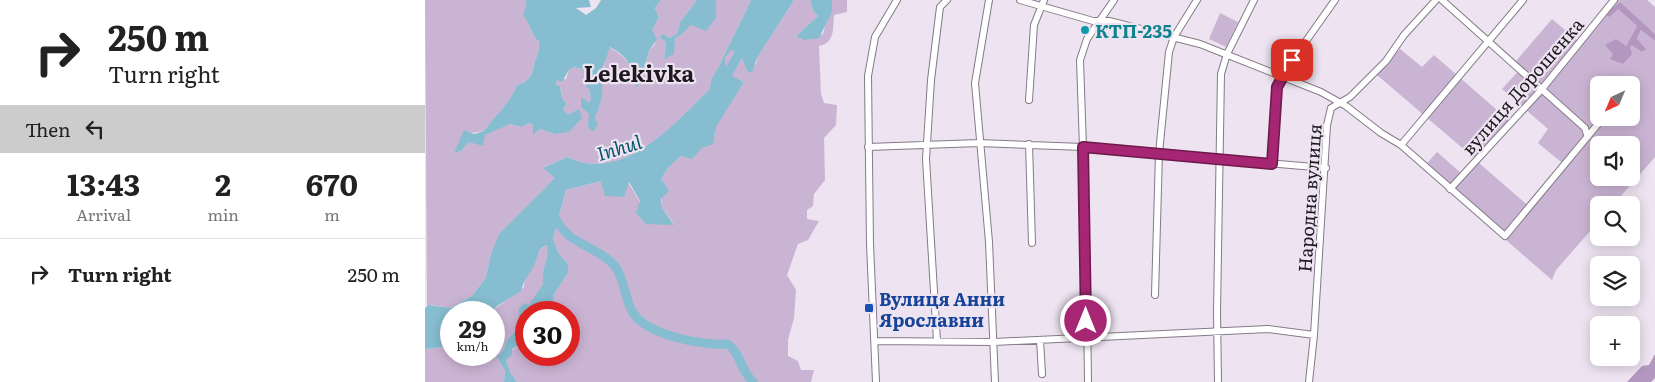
<!DOCTYPE html>
<meta charset="utf-8">
<style>
body{margin:0;font-family:Literata,serif;background:#f2f2f2;color:#222;height:100vh;display:flex;flex-direction:column;font-size:19px;white-space:nowrap}
*{box-sizing:border-box;margin:0}
p{font-size:16px;color:#767676}
.icon{flex:none;width:28px;height:28px;fill:none;stroke:currentColor;stroke-width:2;stroke-linecap:round;stroke-linejoin:round}
.map{position:relative;flex:1;overflow:hidden}
.panel{display:flex;flex-direction:column;background:#fff;width:425px}
.panel>*{flex:none}
.guide{background:#fff;color:#222;overflow:hidden}
.needle{width:32px;rotate:224deg}
.tools{position:absolute;left:1165px;top:76px;display:grid;gap:10px}
.tools a{display:grid;place-items:center;width:50px;height:50px;border-radius:8px;background:#fff;box-shadow:0 2px 12px #0003;font-size:25px}
.speed{position:absolute;left:15px;top:301px;display:flex;gap:10px;font-size:25px;font-weight:700;text-align:center}
.speed>*{display:grid;place-content:center;width:65px;height:65px;border-radius:50%;background:#fff;box-shadow:0 2px 12px #0003;line-height:1}
.speed small{font-size:12px;font-weight:400}
.speed .limit{border:8px solid #d22;background:#fff;color:#111}
.pin{position:absolute;display:grid;place-items:center;width:42px;height:42px;color:#fff;margin:-21px;border-radius:10px;box-shadow:0 2px 8px #0006}
.me{position:absolute;width:55px;margin:-28px;rotate:0deg;stroke-linejoin:round;filter:drop-shadow(0 0 4px #0008)}
.turn{display:flex;align-items:center;gap:18px;height:105px;padding:0 25px;font-size:22px}
.turn .icon{width:65px;height:65px;stroke-width:2.5}
.turn b{display:block;font-size:35px;line-height:42px}
.then{display:flex;align-items:center;height:48px;padding:0 25px;background:#0003;gap:10px;font-size:19px}
.eta{display:flex;justify-content:space-evenly;align-items:center;height:85px;text-align:center}
.eta b{font-size:30px;font-weight:700;line-height:35px}
ul{padding:0;list-style:none}
li{display:flex;align-items:center;gap:15px;height:70px;padding:0 25px;border-top:1px solid #e0e0e0}
li div{flex:1}
li b{display:block;font-size:19px}
li em{font-style:normal}
main{display:flex;flex:1;min-height:0}
.map>svg:first-child{display:block}
.green{fill:#cab4d3;fill-rule:evenodd}
.forest{fill:#b397be}
.water{fill:#86bdd0}
.lines{fill:none;stroke-linecap:round;stroke-linejoin:round}
.river{stroke:#86bdd0;stroke-width:9}
.minor-casing{stroke:#847b87;stroke-width:8}
.minor{stroke:#fff;stroke-width:6}
.route-casing{stroke:#6d194b;stroke-width:12}
.route{stroke:#a72674;stroke-width:9}
.culture-dot{fill:#0f9aa8;stroke:#ede3f1;stroke-width:2}
.transit-dot{fill:#1a4fb4;stroke:#ede3f1;stroke-width:2}
.labels{text-anchor:middle;dominant-baseline:central;stroke-width:4.5;stroke-linejoin:round;paint-order:stroke}
.culture-label{font-size:18px;font-weight:bold;fill:#0d838f;stroke:#ede3f1;text-anchor:start}
.street-label{font-size:18px;fill:#1d1a1f;stroke:#ede3f1}
.transit-label{font-size:18px;font-weight:bold;fill:#164399;stroke:#ede3f1;text-anchor:start}
.water-label{font-size:19px;font-style:italic;fill:#065569;stroke:#ede3f1}
.district-label{font-size:22px;font-weight:bold;fill:#1d1a1f;stroke:#ede3f1}
</style>
<main>
<section class="panel">
<div class="guide">
<div class="turn"><svg class="icon" aria-label="right" viewBox="0 0 24 24"><path d="M7 20v-9h11M14 6l5 5-5 5"/></svg><div><b>250 m</b>Turn right</div></div>
<div class="then">Then<svg class="icon" aria-label="left" viewBox="0 0 24 24"><path d="M17 20v-9H6M10 6l-5 5 5 5"/></svg></div>
</div>
<div class="eta">
<div><b>13:43</b><p>Arrival</p></div>
<div><b>2</b><p>min</p></div>
<div><b>670</b><p>m</p></div>
</div>
<ul>
<li><svg class="icon" aria-label="right" viewBox="0 0 24 24"><path d="M7 20v-9h11M14 6l5 5-5 5"/></svg><div><b>Turn right</b></div><em>250 m</em></li>
</ul>
</section>
<div class="map">
<svg width="1230" height="382" viewBox="0 0 1230 382">
<rect width="100%" height="100%" fill="#ede3f1"/>
<path class="green" d="M0 0H100C102 14 103 32 114 42 115 52 111 56 109 65 106 76 104 81 92 85 84 106 71 114 59 131L39 134 29 153 36 151 44 142 74 128 85 124 97 127 104 123 108 125V134L115 129 129 134 153 110 143 116 138 109 142 104 137 98 135 86 130 84 131 80 141 79 144 70 149 67 157 69 168 82 164 89 166 100 163 102 170 118C178 93 175 71 184 47 201 56 209 67 210 85L213 87 224 51 230 44 227 30 234 17 230 8 236 0H272L255 22 252 34 244 38 234 37 241 42 239 59 250 38 255 36 266 25 291 18V0H326C316 22 305 42 295 64 291 75 286 75 285 89 248 124 199 184 142 157L118 168 131 178 115 193 66 254 61 277 47 296 25 308 5 305 2 309Z
M369 0H385L388 11 393 16 371 36C382 42 387 39 398 34L402 19 407 12V0H422V12L409 15C408 28 410 43 394 46L396 94 399 103 412 105 411 125 399 138 400 180 389 194 388 206 382 210V219L394 221 383 240 373 244 362 275 371 290 369 318 363 340V356L373 361 376 370H389L386 382H92L85 372 81 360 87 350 101 341V355H144V312H129L128 296 143 273V264L134 254 128 239 141 190 176 181 203 182 215 202 249 224 237 208 236 179 243 168 256 156 277 148 290 136V127L319 82 302 73 300 58 306 49 317 55 322 71 331 64 332 58Z
M1186 0H1222L1230 7V34L1194 2 1193 9 1212 26 1201 46 1185 58 1208 44 1217 52 1212 39 1216 30 1230 41V157L1188 205H1174V221L1131 270 1127 280 998 168 1012 152 1036 173 1049 158 952 75 975 49 997 67 1009 55 1088 124 1054 163 1107 209 1141 166 1113 143 1123 129 1077 89 1097 67 1091 61 1127 19 1153 41ZM1174 85H1206V118H1174ZM1174 145H1206V178H1174Z
M795 13 813 22 801 47 784 39Z
M123 245 118 284 92 331 82 340 79 349 74 354 73 359 80 371 79 382H0V349L19 347 25 341 26 355H69V312H67C76 302 89 297 99 287 98 274 112 262 115 249Z"/>
<path class="forest" d="M1195 2 1230 34V41L1216 30 1212 39 1221 49 1217 52 1207 45 1205 47 1207 54 1198 64 1185 59 1188 54 1180 45 1191 39 1201 46 1212 26 1193 9 1184 17 1181 14Z
M1230 354V378L1226 382H1202L1217 366 1224 365Z"/>
<path class="water" d="M100 0H164L166 7 151 8 161 15 171 8 176 0H236L230 8 234 17 227 30 232 39 224 51 213 87 210 86C209 67 201 55 185 47L178 67 177 97 170 118 173 124 168 132 163 127 164 114 156 107V97L163 102 166 100 164 89 161 87 162 84 167 82 157 69 149 67 144 70 137 82 132 80 130 84 135 86 137 98 142 104 138 109 143 115 154 109 157 118 144 132 129 134 115 129 108 135V125L104 123 97 127 85 124 60 135 58 146 44 142 36 151 29 153 39 130 49 134 59 131C70 115 84 105 92 85 104 81 106 77 109 65 111 56 115 52 114 42 105 34 106 24 98 15L101 7Z
M272 0H291V18L281 31 266 25 255 36 250 38 249 54 239 59 241 42 234 37 238 34 244 38 252 34 255 22Z
M326 0H369L332 58 327 73 322 71 316 55 306 50 300 58 302 73 319 82 291 127 288 144 277 148 267 159 256 156 243 168 236 179 244 191 236 199 237 208 249 225 221 224 211 213 215 201 204 182 199 197 180 196 176 181 141 190 128 239 134 254 143 264V273L128 296 129 312H101V341L87 349V355L81 360 85 372 92 382H79L80 371 72 357 79 349 82 340 94 328V308L99 303 104 305 118 284C116 271 124 259 122 245L115 249 109 266 99 282 96 291 72 306 67 312H26V341L19 347 0 349V308L4 305 25 308 47 296 61 277 66 254 74 234 130 178 118 168 142 157C199 184 248 124 285 89 286 74 290 76 295 64 305 42 316 22 326 0Z
M385 0H407V12L394 38 379 40 371 36 393 16 388 11Z"/>
<g class="lines">
<path class="river" d="M297 84 320 43
M129 215C143 246 166 243 187 263 199 275 199 295 206 309 217 335 278 346 303 344 315 353 316 371 328 382"/>
<defs>
<path id="minor" d="M564 0 550 83 564 242 570 382
M595 0 668 21H684L775 44 896 92 921 106 956 133 976 145 1080 236 1178 118
M1017 0 1160 128 1162 135
M604 100 609 25 619 0
M604 144 607 243
M976 145 1098 0
M443 147 554 143 658 147 901 168
M847 164 852 87 857 75 910 0
M1025 189 1117 89 1189 0
M730 295 734 153 744 52 749 37 772 0
M615 340 617 374
M450 341 569 342 843 329 889 335
M512 341 501 159 506 80 515 7 522 0
M451 382 445 244 443 76 450 37 472 0
M663 382 661 236 655 60 662 39 689 0
M793 382 792 312 796 74 802 54 829 0
M884 382 889 335 902 125 906 108 925 97 961 61 979 35 1011 0"/>
</defs>
<use href="#minor" class="minor-casing"/>
<use href="#minor" class="minor"/>
</g>
<g class="lines">
<defs>
<path id="route" d="M661 321 658 147 847 164 852 87 867 60"/>
</defs>
<use href="#route" class="route-casing"/>
<use href="#route" class="route"/>
</g>
<circle class="culture-dot" cx="660" cy="30" r="5"/>
<rect class="transit-dot" x="439" y="303" width="10" height="10" rx="2.5"/>
<g class="labels">
<g class="culture-label">
<text x="670" y="30">КТП-235</text>
</g>
<g class="street-label">
<text transform="translate(1097 86) rotate(-49)">вулиця Дорошенка</text>
<text transform="translate(884 198) rotate(-86)">Народна вулиця</text>
</g>
<g class="transit-label">
<text x="454" y="298">Вулиця Анни<tspan x="454" dy="21">Ярославни</tspan></text>
</g>
<g class="water-label">
<text transform="translate(194 147) rotate(-17)">Inhul</text>
</g>
<g class="district-label">
<text x="214" y="72">Lelekіvka</text>
</g>
</g>
</svg>
<div class="tools">
<a><svg class="needle" viewBox="-14 -14 28 28"><path d="M0-13l5 13h-10z" fill="#e53935"/><path d="M0 13l5-13h-10z" fill="#767676"/></svg></a>
<a><svg class="icon" aria-label="sound" viewBox="0 0 24 24"><path d="M4 9h4l5-4v14l-5-4H4zM17 9q2 3 0 6"/></svg></a>
<a><svg class="icon" aria-label="search" viewBox="0 0 24 24"><circle cx="10" cy="10" r="6"/><path d="M15 15l6 6"/></svg></a>
<a><svg class="icon" aria-label="layers" viewBox="0 0 24 24"><path d="M12 4l9 5-9 5-9-5zM3 14l9 5 9-5"/></svg></a>
<a>+</a>
</div>
<div class="speed"><div>29<small>km/h</small></div><div class="limit">30</div></div>
<div class="pin" style="left:867px;top:60px;background:#d93025"><svg class="icon" aria-label="arrive" viewBox="0 0 24 24"><path d="M6 21V4h12l-3 4 3 4H6"/></svg></div>
<svg class="me" style="left:661px;top:321px" viewBox="-20 -20 40 40"><circle r="17" fill="#a72674" stroke="#fff" stroke-width="3"/><path d="M0-11L8 9 0 5-8 9z" fill="#fff"/></svg>
</div>
</main>
